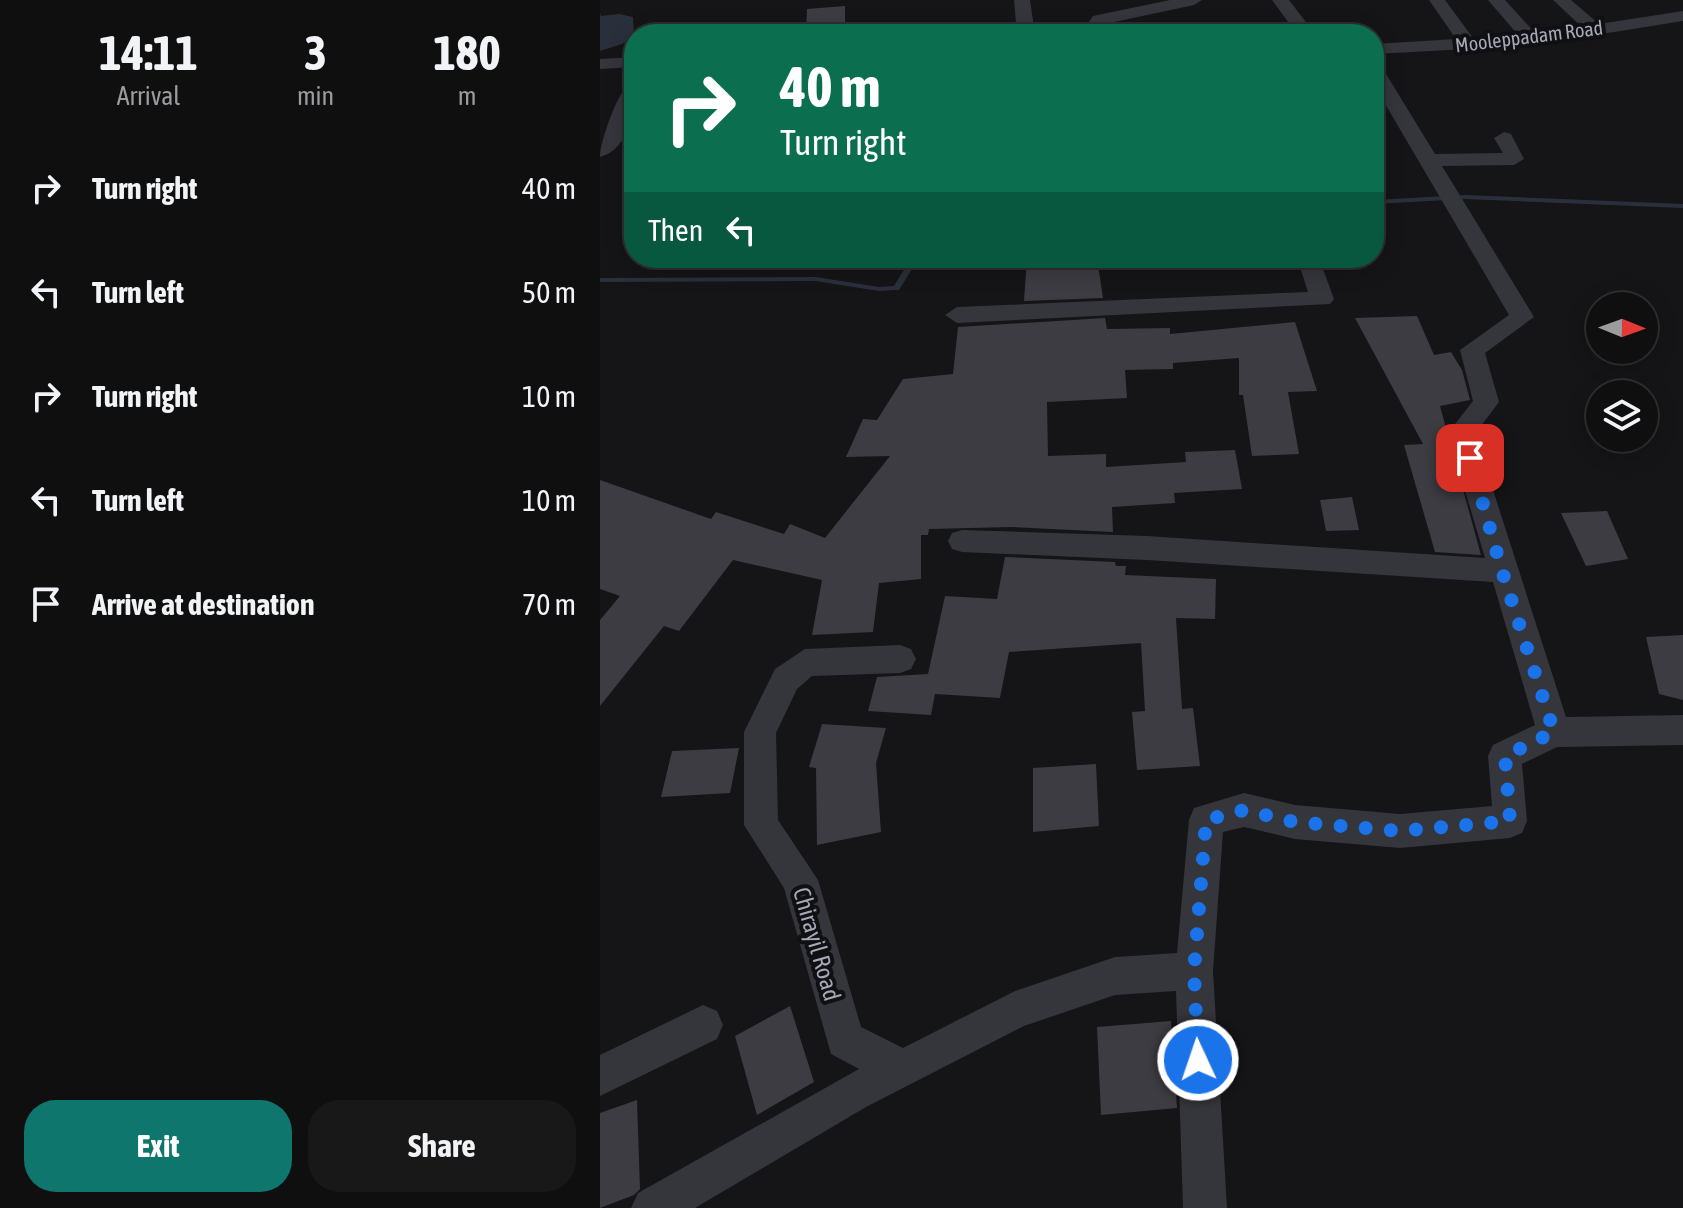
<!DOCTYPE html>
<style>
body{margin:0;font-family:"Asap Condensed",sans-serif;background:#191819;color:#f1f3f6;height:100vh;display:flex;flex-direction:column;font-size:30px;white-space:nowrap}
*{box-sizing:border-box;margin:0}
p{font-size:26px;color:#9c9c9f}
.icon{flex:none;width:44px;height:44px;fill:none;stroke:currentColor;stroke-width:2;stroke-linecap:round;stroke-linejoin:round}
.map{position:relative;flex:1;overflow:hidden}
.details{display:flex;flex-direction:column;background:#100f10;width:600px}
.details>*{flex:none}
.top-card{position:absolute;left:24px;top:24px;width:760px;height:244px;border-radius:32px;box-shadow:0 4px 20px #0003,0 0 0 2px #302f30;background:#0b6e4f;color:#fff;overflow:hidden}
.needle{width:52px;rotate:91deg}
.tools{position:absolute;left:986px;top:292px;display:grid;gap:16px}
.tools a{display:grid;place-items:center;width:72px;height:72px;border-radius:50%;background:#100f10;box-shadow:0 4px 20px #0003,0 0 0 2px #302f30;font-size:40px}
.pin{position:absolute;display:grid;place-items:center;width:68px;height:68px;color:#fff;margin:-34px;border-radius:16px;box-shadow:0 4px 12px #0006}
.me{position:absolute;width:88px;margin:-44px;rotate:357deg;stroke-linejoin:round;filter:drop-shadow(0 0 6px #0008)}
.turn{display:flex;align-items:center;gap:28px;height:168px;padding:0 24px;font-size:36px}
.turn .icon{width:104px;height:104px;stroke-width:2.5}
.turn b{display:block;font-size:56px;line-height:68px}
.then{display:flex;align-items:center;height:76px;padding:0 24px;background:#0003;gap:16px;font-size:30px}
.eta{display:flex;justify-content:space-evenly;align-items:center;height:136px;text-align:center}
.eta b{font-size:48px;font-weight:700;line-height:56px}
.primary-button{display:flex;gap:16px;margin-top:auto;padding:16px 24px}
.primary-button a{flex:1;height:92px;border-radius:32px;background:#0f766e;color:#fff;font-size:32px;font-weight:700;line-height:92px;text-align:center}
.primary-button a+a{background:#191819;color:#f1f3f6}
ul{padding:0;list-style:none}
li{display:flex;align-items:center;gap:24px;height:104px;padding:0 24px}
li div{flex:1}
li b{display:block;font-size:30px}
li em{font-style:normal}
main{display:flex;flex:1;min-height:0}
.map>svg:first-child{display:block}
.water{fill:#2a303b}
.lines{fill:none;stroke-linecap:round;stroke-linejoin:round}
.stream{fill:#2a303b;fill-rule:evenodd}
.building{fill:#3c3c42}
.street{fill:#35353c;fill-rule:evenodd}
.route{stroke:#1a73e8;stroke-width:14;stroke-dasharray:0 25.2}
.labels{text-anchor:middle;dominant-baseline:central;stroke-width:8;stroke-linejoin:round;paint-order:stroke}
.far-street-label{font-size:20px;fill:#a5a8b8;stroke:#100f11}
.street-label{font-size:24px;fill:#a5a8b8;stroke:#100f11}
</style>
<main>
<section class="details">
<div class="eta">
<div><b>14:11</b><p>Arrival</p></div>
<div><b>3</b><p>min</p></div>
<div><b>180</b><p>m</p></div>
</div>
<ul>
<li><svg class="icon" aria-label="right" viewBox="0 0 24 24"><path d="M7 20v-9h11M14 6l5 5-5 5"/></svg><div><b>Turn right</b></div><em>40 m</em></li>
<li><svg class="icon" aria-label="left" viewBox="0 0 24 24"><path d="M17 20v-9H6M10 6l-5 5 5 5"/></svg><div><b>Turn left</b></div><em>50 m</em></li>
<li><svg class="icon" aria-label="right" viewBox="0 0 24 24"><path d="M7 20v-9h11M14 6l5 5-5 5"/></svg><div><b>Turn right</b></div><em>10 m</em></li>
<li><svg class="icon" aria-label="left" viewBox="0 0 24 24"><path d="M17 20v-9H6M10 6l-5 5 5 5"/></svg><div><b>Turn left</b></div><em>10 m</em></li>
<li><svg class="icon" aria-label="arrive" viewBox="0 0 24 24"><path d="M6 21V4h12l-3 4 3 4H6"/></svg><div><b>Arrive at destination</b></div><em>70 m</em></li>
</ul>
<div class="primary-button"><a>Exit</a><a>Share</a></div>
</section>
<div class="map">
<svg width="1083" height="1208" viewBox="0 0 1083 1208">
<rect width="100%" height="100%" fill="#151416"/>
<path class="water" d="M0 13 1 16 19 14 33 17 34 36 22 44 0 51Z"/>
<g class="lines">
<path class="stream" d="M865 195 1083 204V208L865 199 774 204V200Z
M311 258H319L299 290H296L279 291 216 281 0 282V278L216 277 279 287 294 286Z"/>
</g>
<path class="building" d="M245 6V34H206L207 9Z
M427 258H497L503 298 424 301Z
M817 316 834 355 851 352 862 370 870 400 840 406 881 555 835 552 804 445 823 444 755 318Z
M505 318 507 329 570 328V334L695 322 717 391 688 392 699 454 652 456 643 395H639V358L573 363V369L525 370 527 398 447 402 448 456 506 454V467L586 462 585 452 635 450 642 489 574 493 575 503 512 507 513 532 411 527 329 529 328 535H321V579L279 583 273 632 212 635 222 580 133 560 79 631 64 626 0 706V620L20 596 0 589V480L111 519 116 512 184 534 190 524 225 538 290 456 246 457 263 419 277 420 303 379 353 374 358 327Z
M752 497 759 530 726 531 720 500Z
M1007 511 1028 559 986 566 961 513Z
M405 557 515 562 516 566H526L525 575 616 579 615 619 576 618 582 709 593 708 600 766 537 770 532 712 545 711 541 643 409 652 400 698 335 694 331 715 268 711 277 677 328 674 345 596 397 599Z
M1083 635V700L1059 694 1046 637Z
M222 724 286 728 276 763 281 832 217 845 216 768 209 767Z
M139 748 130 793 61 797 72 751Z
M496 764 499 826 433 832V768Z
M190 1006 214 1082 157 1115 135 1036Z
M571 1021 577 1108 501 1115 497 1027Z
M37 1100 40 1189 34 1195 0 1208V1113Z"/>
<g class="lines">
<path class="street" d="M414 0H430L435 34H417Z
M570 0H602L594 5 505 24 504 34H486L485 28 493 16Z
M672 0H689L715 34H697Z
M829 0H845L873 38 919 36 888 0H905L936 34 982 27 953 0H971L999 24 1083 11V21L926 46 774 54V44L856 39Z
M34 57V67L0 69V59Z
M774 64 783 69 835 154 903 153 894 138 904 132 911 134 924 159 914 165 842 166 934 317 885 353 899 402 875 434 966 717 1083 715V745L957 747 922 764 927 821 922 833 910 838 800 848 695 839 644 827 623 832 613 971 627 1208H583L576 991 515 995 424 1026 266 1107 95 1208H31L38 1193 259 1069 231 1054 184 888 144 825V732L175 669 205 649 300 645 311 649 316 659 311 669 300 673 212 676 197 689 176 733 178 820 218 880 261 1027 303 1048 415 991 515 957 577 953 589 820 594 808 644 793 695 805 800 814 892 806 888 756 893 745 935 725 893 582 547 560 362 552 352 549 348 541 352 533 362 530 547 536 885 558 848 433 873 401 860 350 909 315 774 85Z
M34 81C34 107 31 149 0 157 0 142 19 85 34 81Z
M697 258H719L734 299 730 304 357 323 345 315 357 307 708 292Z
M103 1005 117 1011 123 1025 117 1039 0 1096V1055Z"/>
</g>
<g class="lines">
<path class="route" d="M598 1060 594 971 606 820 644 810 695 822 800 831 910 821 905 756 954 732 902 571 870 458"/>
</g>
<g class="labels">
<g class="far-street-label">
<text transform="translate(929 36) rotate(-7)">Mooleppadam Road</text>
</g>
<g class="street-label">
<text transform="translate(217 944) rotate(74)">Chirayil Road</text>
</g>
</g>
</svg>
<div class="tools">
<a><svg class="needle" viewBox="-14 -14 28 28"><path d="M0-13l5 13h-10z" fill="#e53935"/><path d="M0 13l5-13h-10z" fill="#9c9c9f"/></svg></a>
<a><svg class="icon" aria-label="layers" viewBox="0 0 24 24"><path d="M12 4l9 5-9 5-9-5zM3 14l9 5 9-5"/></svg></a>
</div>
<div class="pin" style="left:870px;top:458px;background:#d93025"><svg class="icon" aria-label="arrive" viewBox="0 0 24 24"><path d="M6 21V4h12l-3 4 3 4H6"/></svg></div>
<svg class="me" style="left:598px;top:1060px" viewBox="-20 -20 40 40"><circle r="17" fill="#1a73e8" stroke="#fff" stroke-width="3"/><path d="M0-11L8 9 0 5-8 9z" fill="#fff"/></svg>
<div class="top-card">
<div class="turn"><svg class="icon" aria-label="right" viewBox="0 0 24 24"><path d="M7 20v-9h11M14 6l5 5-5 5"/></svg><div><b>40 m</b>Turn right</div></div>
<div class="then">Then<svg class="icon" aria-label="left" viewBox="0 0 24 24"><path d="M17 20v-9H6M10 6l-5 5 5 5"/></svg></div>
</div>
</div>
</main>
